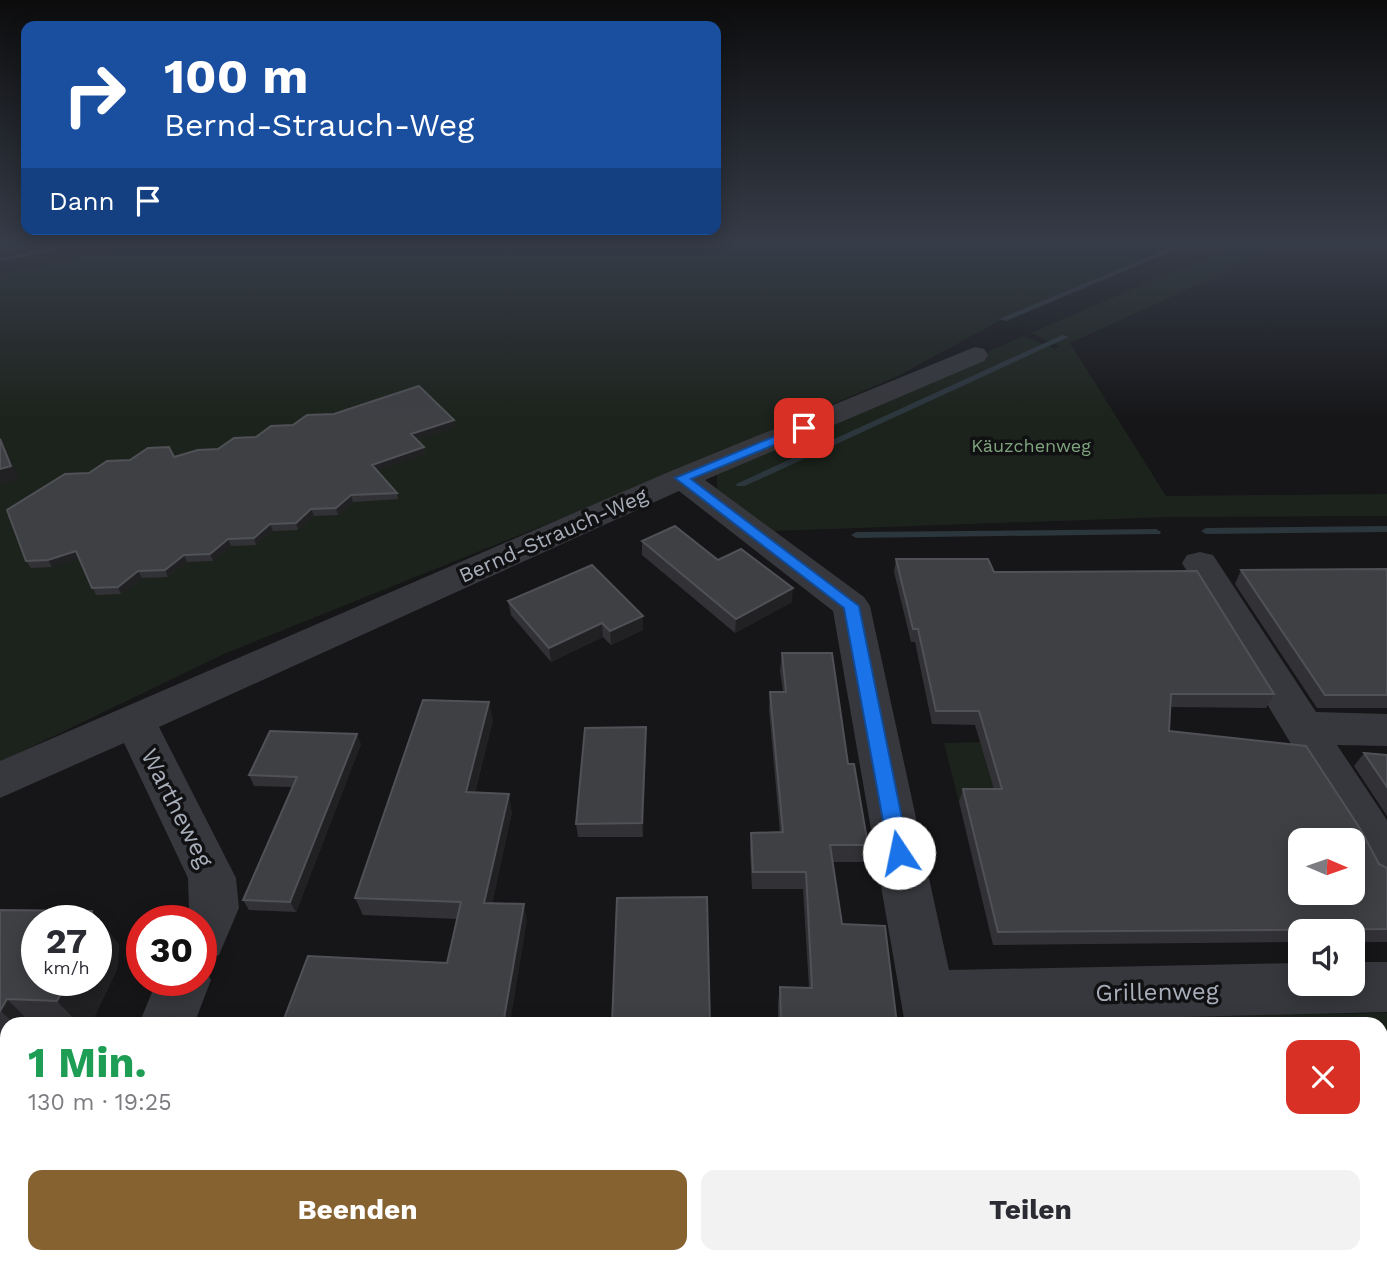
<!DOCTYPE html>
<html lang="de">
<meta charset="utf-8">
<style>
body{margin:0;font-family:"Work Sans",sans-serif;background:#f2f2f3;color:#2b2b33;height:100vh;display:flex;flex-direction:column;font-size:26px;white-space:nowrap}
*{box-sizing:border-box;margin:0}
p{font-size:23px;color:#7c7c81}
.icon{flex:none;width:38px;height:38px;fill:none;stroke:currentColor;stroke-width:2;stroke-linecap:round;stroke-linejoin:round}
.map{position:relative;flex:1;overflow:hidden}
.panel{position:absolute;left:0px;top:1017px;width:1388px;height:247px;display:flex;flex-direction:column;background:#fff;border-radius:21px 21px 0 0;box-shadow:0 4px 18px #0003}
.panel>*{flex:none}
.banner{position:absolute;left:21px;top:21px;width:700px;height:214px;border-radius:14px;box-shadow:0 4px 18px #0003;background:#1a4fa0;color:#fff;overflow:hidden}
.needle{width:46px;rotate:92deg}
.buttons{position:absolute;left:1288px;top:828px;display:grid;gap:14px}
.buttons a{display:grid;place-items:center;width:77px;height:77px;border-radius:14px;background:#fff;box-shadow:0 4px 18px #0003;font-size:35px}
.speed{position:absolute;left:21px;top:905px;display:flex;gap:14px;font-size:35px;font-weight:700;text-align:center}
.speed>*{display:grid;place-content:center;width:91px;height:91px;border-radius:50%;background:#fff;box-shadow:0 4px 18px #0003;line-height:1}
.speed small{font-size:18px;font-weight:400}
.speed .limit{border:10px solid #d22;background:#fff;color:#111}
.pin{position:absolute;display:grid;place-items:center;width:60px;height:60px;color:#fff;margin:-30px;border-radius:14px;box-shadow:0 4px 10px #0006}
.me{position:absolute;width:77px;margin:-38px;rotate:349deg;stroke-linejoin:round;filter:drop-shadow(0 0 5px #0008)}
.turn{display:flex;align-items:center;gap:24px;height:147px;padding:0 28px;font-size:32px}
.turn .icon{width:91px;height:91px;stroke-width:2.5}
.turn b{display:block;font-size:49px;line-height:60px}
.then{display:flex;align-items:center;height:66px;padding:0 28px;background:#0003;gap:14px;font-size:26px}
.round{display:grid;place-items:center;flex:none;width:74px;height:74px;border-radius:14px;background:#f2f2f3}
.headline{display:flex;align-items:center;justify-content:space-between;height:119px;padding:0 28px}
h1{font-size:42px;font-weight:700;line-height:52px;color:#1e9e55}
.cta{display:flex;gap:14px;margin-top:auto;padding:14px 28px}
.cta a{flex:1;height:80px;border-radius:14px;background:#876231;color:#fff;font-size:28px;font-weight:700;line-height:80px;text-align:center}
.cta a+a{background:#f2f2f3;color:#2b2b33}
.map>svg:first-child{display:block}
.green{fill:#1c231c}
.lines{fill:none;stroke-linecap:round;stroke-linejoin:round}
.stream{fill:#2c363d;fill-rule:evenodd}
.minor{fill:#37383d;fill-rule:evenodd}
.wall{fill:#323236}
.shaded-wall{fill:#212124}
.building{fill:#3f4044;stroke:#4f5156;stroke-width:2;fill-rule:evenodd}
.route{fill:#1a73e8;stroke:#114b97;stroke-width:2}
.labels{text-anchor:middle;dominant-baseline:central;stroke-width:7;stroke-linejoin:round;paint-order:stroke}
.far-park-label{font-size:18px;fill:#7ea47e;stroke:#111113}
.street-label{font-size:21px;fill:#a8aeb9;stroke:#111113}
.near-street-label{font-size:24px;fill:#a8aeb9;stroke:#111113}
</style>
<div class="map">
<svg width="1387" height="1262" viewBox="0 0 1387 1262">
<rect width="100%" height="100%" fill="#161618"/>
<path class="green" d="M136 244H1185L1003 319 898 376 659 479 226 653 0 762V274Z
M1236 244H1288L1070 343 1166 496 1387 494V516L1170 517 774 531 717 489V475L1023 336 1055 349 1059 346 1031 333Z
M991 742 997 802H959L944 743Z
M1387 1013V1107L1381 1106V1024H1038L1037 1018Z
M1207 1257H1315L1317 1262H1209Z"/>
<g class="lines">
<path class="stream" d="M67 244H79L0 262V258Z
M1180 244H1189L1006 321 999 319Z
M1062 335 1069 337 745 486H737L736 484Z
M1387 526V532L1206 534 1201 531 1206 528Z
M1156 529 1161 532 1160 534 856 538 851 535 856 532Z"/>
<path class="minor" d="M975 347 984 349 988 355 984 361 705 480 864 597 870 606 949 970 1300 963V984H1353V962H1387V1012L905 1024 833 611 679 491 159 727 236 878 239 908 219 955 201 961V920H183L189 908 188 878 124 743 0 798V761L671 471Z
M1200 552 1213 555 1316 712 1387 714V746L1337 745 1387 820V882L1370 876 1353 847V840H1349L1182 563 1187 555Z
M201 962 211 980 194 1024H139L157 980H201Z
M0 1080H7V1138H0Z
M946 1256H1011L1013 1262H947Z"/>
</g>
<path class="wall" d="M454 420 455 427 416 440 424 447 425 454 377 470 397 493 398 499 353 502 338 515 314 516 298 530 273 531 256 545 231 546 213 561 187 562 168 577 142 578 121 594 96 595 79 558 52 567 31 568 26 561 89 473 218 449 256 437Z
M642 541 718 560 792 602 735 633 642 555Z
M896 559 994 572 1274 694 1266 708 1170 707 1169 731 1379 864 1387 868V942H1353V931H1300V942L993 945 959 802 963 789H994L975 725 932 724 915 642H911L894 572Z
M1387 569V708H1317L1235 584 1241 570Z
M508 601 643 630 611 645 603 637 551 662 511 615Z
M782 653 848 764 868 845 864 862H832L842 924 897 1024H778V1003L780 987 809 988 803 889H752L750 850 751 833 780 832 769 710 770 692H783L780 671Z
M493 720 475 792 512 812 492 903 527 921 447 963 457 919 363 915 355 898Z
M646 741 643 837H578L576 824Z
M361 744 296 912 249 910 243 900 292 787 254 786 249 775Z
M1364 753 1387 755V816L1354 766Z
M0 910 92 911 119 945 117 969 91 1024H7V1041H0Z
M791 1256H922L923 1262H791Z
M1144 1256H1221L1222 1262H1145Z
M1315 1256H1381L1387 1262H1317Z"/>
<path class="shaded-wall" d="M454 420 455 427 413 441 411 434Z
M0 435 19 479 0 485Z
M424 447 425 454 374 472 372 465Z
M351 495 353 502 338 515 336 508Z
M311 509 314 516 298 530 296 523Z
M270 524 273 531 256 545 254 538Z
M228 539 231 546 213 561 210 554Z
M76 551 80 558 52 567 48 560Z
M184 555 187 562 168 577 165 570Z
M138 571 142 578 121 594 118 587Z
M793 588 792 602 735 633 736 619Z
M643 616V630L611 645 610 631Z
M602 623 603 637 551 662 549 648Z
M489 702 493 720 470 810 466 792Z
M646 727V741L643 837 642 823Z
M357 734 361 744 296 912 290 902Z
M509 794 512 812 489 920 484 903Z
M524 904 527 921 510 1024H503Z
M92 911 119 945 117 969 91 1024H79L57 1001 68 980H96V920H92Z
M7 999 32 1024H14L1 1011Z
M148 1256H156L154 1262H146Z
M412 1256H422L421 1262H410Z
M582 1256H586L585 1262H581Z"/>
<path class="building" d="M419 386 454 420 411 434 424 447 372 465 397 493 351 495 336 508 311 509 296 523 270 524 254 538 228 539 210 554 184 555 165 570 138 571 118 587 92 588 76 551 48 560 26 561 7 510 65 474 89 473 107 461 130 460 148 448 169 447 174 457 198 450 218 449 234 438 256 437 271 426 293 425 307 415 334 414Z
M0 439 11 466 0 469Z
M675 526 718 560 741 549 793 588 736 619 642 541Z
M896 559H988L994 572 1197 571 1274 694H1171L1169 731 1306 746 1361 830 1379 864 1387 868V929L998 932 963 789H1002L979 711H936L918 629H913ZM1300 840H1353V892H1300Z
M592 565 643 616 610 631 602 623 549 648 508 601Z
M1387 569V695H1325L1241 570Z
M782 653H832L848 764H854L868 845H830L842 924 885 926 897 1024H781L780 987 812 988 806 872H753L751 833 783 832 770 692H786Z
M423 700 489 702 466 792 509 794 484 903 524 904 503 1024H282L308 956 447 963 461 902 355 898Z
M646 727 642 823 576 824 585 728Z
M270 731 357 734 290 902 243 900 297 777 249 775Z
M1364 753 1387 755V787Z
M707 897 710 1024H612L617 898Z
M0 910 92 911V920H37V980H68L57 1001 7 999 0 1011Z
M1381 1145 1387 1146V1262H1334L1332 1256H1381Z
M86 1256H148L146 1262H84Z
M340 1256H412L410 1262H338Z
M492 1256H582L581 1262H491Z
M794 1256H922L923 1262H794Z
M1156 1256H1221L1222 1262H1157Z"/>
<linearGradient id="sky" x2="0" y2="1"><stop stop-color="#0c0c0d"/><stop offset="0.58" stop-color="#363c48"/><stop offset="1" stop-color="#363c48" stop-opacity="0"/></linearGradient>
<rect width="1387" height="420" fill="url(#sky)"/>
<path class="route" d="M804 424 808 425V431L691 479 859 606 909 853 906 859 899 861 892 859 889 853 844 608 675 478Z"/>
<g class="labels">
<g class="far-park-label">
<text x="1031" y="445">Käuzchenweg</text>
</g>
<g class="street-label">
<text transform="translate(553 535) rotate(-24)">Bernd-Strauch-Weg</text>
</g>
<g class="near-street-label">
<text transform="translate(177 808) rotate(63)">Wartheweg</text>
<text transform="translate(1157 992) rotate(-1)">Grillenweg</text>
</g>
</g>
</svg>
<div class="buttons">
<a><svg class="needle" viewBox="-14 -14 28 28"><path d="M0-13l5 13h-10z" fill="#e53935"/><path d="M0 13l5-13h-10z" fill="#7c7c81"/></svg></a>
<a><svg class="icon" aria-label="sound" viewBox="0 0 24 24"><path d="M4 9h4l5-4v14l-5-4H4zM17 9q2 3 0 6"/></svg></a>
</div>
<div class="speed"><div>27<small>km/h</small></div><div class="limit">30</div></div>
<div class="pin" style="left:804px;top:428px;background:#d93025"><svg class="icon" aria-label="arrive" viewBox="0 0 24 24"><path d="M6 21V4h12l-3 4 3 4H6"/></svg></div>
<svg class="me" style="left:899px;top:853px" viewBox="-20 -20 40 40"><circle r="19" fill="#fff"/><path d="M0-13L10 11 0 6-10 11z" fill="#1a73e8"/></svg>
<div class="banner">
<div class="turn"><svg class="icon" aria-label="right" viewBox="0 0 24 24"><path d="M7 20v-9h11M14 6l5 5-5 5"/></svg><div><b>100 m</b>Bernd-Strauch-Weg</div></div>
<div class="then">Dann<svg class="icon" aria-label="arrive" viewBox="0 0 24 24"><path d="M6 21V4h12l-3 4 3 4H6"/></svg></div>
</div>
<section class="panel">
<div class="headline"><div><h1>1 Min.</h1><p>130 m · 19:25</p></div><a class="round" style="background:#d93025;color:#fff"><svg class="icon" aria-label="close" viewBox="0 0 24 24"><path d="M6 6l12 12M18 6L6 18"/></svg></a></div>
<div class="cta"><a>Beenden</a><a>Teilen</a></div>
</section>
</div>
